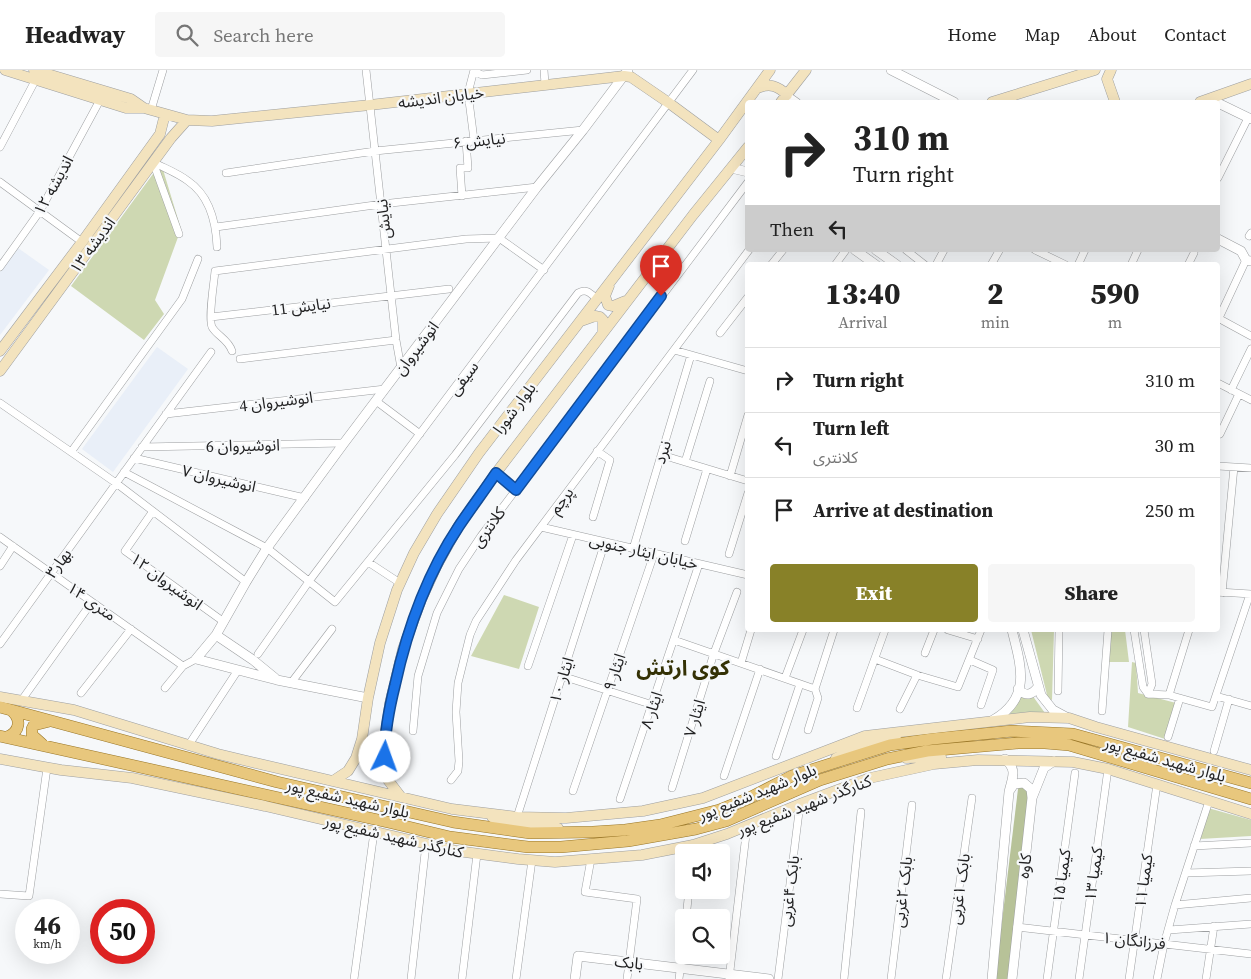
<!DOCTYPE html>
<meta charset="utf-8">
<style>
body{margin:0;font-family:"Source Serif 4","Noto Sans Arabic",serif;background:#f6f6f6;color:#222;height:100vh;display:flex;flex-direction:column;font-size:19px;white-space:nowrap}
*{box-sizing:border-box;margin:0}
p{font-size:16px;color:#767676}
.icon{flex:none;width:28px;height:28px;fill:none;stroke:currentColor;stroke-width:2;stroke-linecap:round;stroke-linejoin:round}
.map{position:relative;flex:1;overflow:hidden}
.drawer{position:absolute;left:745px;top:192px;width:475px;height:370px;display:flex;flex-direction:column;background:#fff;border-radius:5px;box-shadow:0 5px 20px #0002}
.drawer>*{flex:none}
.top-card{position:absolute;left:745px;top:30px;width:475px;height:152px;border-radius:5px;box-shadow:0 5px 20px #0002;background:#fff;color:#222;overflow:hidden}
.controls{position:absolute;left:675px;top:774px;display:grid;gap:10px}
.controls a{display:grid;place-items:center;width:55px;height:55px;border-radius:5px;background:#fff;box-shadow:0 5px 20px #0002;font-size:25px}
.speed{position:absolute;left:15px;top:829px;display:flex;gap:10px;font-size:25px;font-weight:700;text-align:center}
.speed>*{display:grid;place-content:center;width:65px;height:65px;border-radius:50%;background:#fff;box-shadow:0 5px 20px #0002;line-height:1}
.speed small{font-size:12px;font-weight:400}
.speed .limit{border:8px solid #d22;background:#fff;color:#111}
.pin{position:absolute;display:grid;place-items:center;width:42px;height:42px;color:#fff;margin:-51px -21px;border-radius:50% 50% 50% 0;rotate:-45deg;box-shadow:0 0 5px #0007}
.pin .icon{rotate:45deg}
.me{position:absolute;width:55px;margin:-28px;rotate:3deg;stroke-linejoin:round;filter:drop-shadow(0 0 4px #0008)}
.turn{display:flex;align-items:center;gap:18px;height:105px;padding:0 25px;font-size:22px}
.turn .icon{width:65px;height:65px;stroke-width:2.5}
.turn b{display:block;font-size:35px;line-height:42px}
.then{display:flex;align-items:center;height:48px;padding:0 25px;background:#0003;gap:10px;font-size:19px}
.eta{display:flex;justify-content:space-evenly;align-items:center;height:85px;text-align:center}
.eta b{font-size:30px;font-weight:800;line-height:35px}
.cta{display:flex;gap:10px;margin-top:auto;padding:10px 25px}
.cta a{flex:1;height:58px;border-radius:5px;background:#888128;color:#fff;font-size:20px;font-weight:800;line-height:58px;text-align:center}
.cta a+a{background:#f6f6f6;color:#222}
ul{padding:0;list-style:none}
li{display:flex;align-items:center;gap:15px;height:65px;padding:0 25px;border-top:1px solid #e0e0e0}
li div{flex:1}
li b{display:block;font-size:19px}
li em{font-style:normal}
header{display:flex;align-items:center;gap:30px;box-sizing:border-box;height:70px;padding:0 25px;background:#fff;border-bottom:1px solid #e0e0e0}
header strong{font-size:24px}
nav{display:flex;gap:28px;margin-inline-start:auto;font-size:18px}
.search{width:350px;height:45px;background:#f6f6f6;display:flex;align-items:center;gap:12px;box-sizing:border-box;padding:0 18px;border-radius:5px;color:#767676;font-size:19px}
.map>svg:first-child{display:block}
.built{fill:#e9eff8}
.green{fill:#ced8b2}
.forest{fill:#b7c298}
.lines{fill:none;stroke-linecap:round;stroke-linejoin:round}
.minor-casing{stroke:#9d9fa1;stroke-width:8}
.tertiary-casing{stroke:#9d9fa1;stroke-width:10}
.secondary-casing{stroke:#9d9fa1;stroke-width:11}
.primary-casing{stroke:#987526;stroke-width:12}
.minor{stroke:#fff;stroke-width:7}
.tertiary{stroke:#fff;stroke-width:9}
.secondary{stroke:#f3e3be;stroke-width:10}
.primary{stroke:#e8c77d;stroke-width:11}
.route-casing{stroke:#114b97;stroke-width:12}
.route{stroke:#1a73e8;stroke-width:9}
.labels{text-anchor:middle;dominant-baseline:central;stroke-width:4.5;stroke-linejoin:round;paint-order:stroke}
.street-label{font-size:16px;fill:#222223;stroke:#f6f8fa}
.district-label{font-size:21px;font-weight:bold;fill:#343105;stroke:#f6f8fa}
</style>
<header>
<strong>Headway</strong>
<div class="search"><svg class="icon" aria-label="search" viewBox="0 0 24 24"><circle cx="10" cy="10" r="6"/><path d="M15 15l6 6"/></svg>Search here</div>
<nav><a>Home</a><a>Map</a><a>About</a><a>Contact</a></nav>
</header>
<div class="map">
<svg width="1251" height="909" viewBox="0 0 1251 909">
<rect width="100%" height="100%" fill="#f6f8fa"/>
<path class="built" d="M18 178 49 200 0 265V202Z
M157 277 188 299 113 402 82 379Z"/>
<path class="green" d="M161 93 181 159 155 230 164 244 144 270 71 216Z
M504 525 539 537 519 599 471 586Z
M1031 560H1054L1052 630 1048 629Z
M1110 560H1125L1129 592H1108Z
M1132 592 1136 593 1138 623 1176 633 1165 669 1128 657Z
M1032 625 1045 643 1009 645 1016 636 1019 626 1027 628Z
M1208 738 1251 750V766L1200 769Z"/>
<path class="forest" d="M1020 716 1030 718 1009 909H995L1018 719Z"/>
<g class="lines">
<defs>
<path id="minor" d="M366 0 396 270 401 298
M474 0 468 23 474 70
M544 0 545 14
M474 1 482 5 527 0
M787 25 797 32
M151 40 163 0
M0 77 36 9
M153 92C164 98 178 103 188 111 210 126 216 152 217 177
M153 92 179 164
M226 103 375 81 583 60
M1218 108 1248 48
M0 112 82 172
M462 126 460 98H468L466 71
M216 157 382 134 537 117
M1249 166 1251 163
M906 180 925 195
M1035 180 1066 195
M771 195 783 180
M835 195 846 180
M936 195 944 180
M991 195 999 181
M1078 195 1085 180
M1131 195 1138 180
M1188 195 1194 183
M0 197 40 141 100 30
M211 247 449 219
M1218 248 1251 266
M1218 250 1246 190
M720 263 748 227
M674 280 748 301
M232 281C228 269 217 266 212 257 208 248 214 213 215 201L466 169 499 168 544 200
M240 289 396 270
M1218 313 1251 330
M1231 320 1251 279
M376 331 420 364
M0 333 116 413 246 512
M166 344 385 319
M1220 364 1239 324
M142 377 344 373
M71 382 182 229 198 189
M662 385 748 411
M134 388 305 428
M685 392 710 311
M1218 396 1251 398
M124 402 267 478 335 532 455 385 578 223C586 218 590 223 597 229
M496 403 516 420
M730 406 748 345
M153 441 125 481 224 552
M593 447 610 390 597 381
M541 457 748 505
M0 467 183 596
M685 471 707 399
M633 479 691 285
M729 484 748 423
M368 492 400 513
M0 496 13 476
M1219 522 1251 524
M1222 523 1234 397
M948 560 978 569
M1134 560 1143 617 1148 624
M1144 560 1152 614 1148 624
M674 570 815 619
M0 574 211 282
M925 583 934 560
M258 584 310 510 693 0
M875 589 917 605 958 617 981 560
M970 590 993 600 981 635
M741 593 751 560
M528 596 573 465
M562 606 653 635
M785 608 803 560
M291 613 332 559
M165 618 183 596 196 589
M815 619 834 560
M1058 621 1059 560
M81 623 131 559
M1148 624 1169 625 1212 637 1250 524
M1169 625 1189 560
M1216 626 1251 636
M21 631 92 532
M857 638 885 560
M900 639 917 605
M1102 641 1108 560
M808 660 818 628 815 619
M413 661 418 606 437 543 459 499 481 466 748 112
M1168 667 1180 628
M188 676 238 600
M1214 681 1229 629
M776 686 800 614
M724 706 760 599
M451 710 458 701 459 691 456 642 458 613 470 565 476 551 516 490 749 180
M672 718 714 583 737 522
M573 721 654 484
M620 729 699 494
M1209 731 1175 835 1251 828
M517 747 605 472
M1194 776 1251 773
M591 789 585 822 637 829 627 909
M1186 803 1251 801
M0 824 29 826 47 698
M686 848 689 820
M1017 857 1251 884
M1169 860 1251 854
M354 909 374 762
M411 909 426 774
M462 909 477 784
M516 909 532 790
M679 909 684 868
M729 909 747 756
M778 909 800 734
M844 909 861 742
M891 909 912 735
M946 909 972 728
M1047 909 1075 703
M1079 909 1108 699
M1129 909 1157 714
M1157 909 1164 874 1175 835
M1206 909 1214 856"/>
<path id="tertiary" d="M891 0 954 32
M1218 33 1251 49
M731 98 748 102
M1218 169 1241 181 1246 190 1251 191
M855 180 876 195
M876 180 897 195
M1023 560 1041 625 1053 640 1066 647
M216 565 253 590 275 608
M1018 619C1026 627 1032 625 1038 617
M368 628 277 610 196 589 216 565 246 512 267 478 344 373 537 117 583 60 628 0
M993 650C1032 628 1021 596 1012 560
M1010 720 1014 714 1024 713 1031 719 1032 728
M575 909 578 886 769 909
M992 909 1009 722C1012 708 1018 700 1005 689
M1012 909 1032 728 1044 698 1054 691"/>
<path id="secondary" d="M5 0 126 38H144L187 50 212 51 370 35 624 6 631 7 669 33 719 70
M34 0 131 29 144 38
M1111 0 1107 9 1115 32
M758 18C770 13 778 16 787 25
M781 32 806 0
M992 32 1095 0
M1200 32 1251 14
M609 216 605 226 608 235 613 236 625 231
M581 251 595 246 600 247 603 250V263
M0 281 82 172 160 64 165 44
M0 301 171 68 187 50
M0 627 74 640 218 684 243 690 452 739 517 747 566 748 643 741 703 728 865 666 1030 647 1069 648 1096 657 1251 700
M362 669C367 680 375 682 384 675
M836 688 868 674 896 669
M906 688 941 687
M0 689 61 700 132 708 265 736 457 781 518 789 555 792 642 785 693 775 727 764 800 734 870 708 934 694 978 690 1073 692 1108 699 1251 744
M333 711 348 701 356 688 362 669 368 628 380 573 397 520 414 483 437 444 479 383 719 70 770 0
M401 727 388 710 386 697 384 675 390 633 403 579 421 530 437 495 458 457 496 403 693 145 748 77
M492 747 500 752 558 758"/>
<path id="primary" d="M0 637 277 712 453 752 530 763 593 762 625 760 660 755 719 740 749 728 792 706 890 675 932 669 1012 661 1073 664 1251 713
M0 666 392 753 450 767 528 777H561L628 771 696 759 726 751 820 710 887 689 927 681 1018 673H1045L1069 675 1251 729
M7 667C20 662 22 649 11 640
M42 674 32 665V659L34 655 50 651"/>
</defs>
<use href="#minor" class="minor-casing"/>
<use href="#tertiary" class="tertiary-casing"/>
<use href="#secondary" class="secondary-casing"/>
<use href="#primary" class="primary-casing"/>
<use href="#minor" class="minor"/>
<use href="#tertiary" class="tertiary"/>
<use href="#secondary" class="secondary"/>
<use href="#primary" class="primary"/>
</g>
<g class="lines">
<defs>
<path id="route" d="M385 687C384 663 389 639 395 615 407 560 427 504 459 456 471 438 484 421 496 403L516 420 661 226"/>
</defs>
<use href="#route" class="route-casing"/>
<use href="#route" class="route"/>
</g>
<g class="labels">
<g class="street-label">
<text transform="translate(441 27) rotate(-7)">خیابان اندیشه</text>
<text transform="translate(479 70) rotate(-6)">نیایش ۶</text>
<text transform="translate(53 115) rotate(-61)">اندیشه ۱۲</text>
<text transform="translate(383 149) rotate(-96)">نیایش</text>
<text transform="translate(92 175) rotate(-54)">اندیشه ۱۳</text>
<text transform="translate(301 236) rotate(-7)">نیایش 11</text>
<text transform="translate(416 278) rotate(-53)">انوشیروان</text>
<text transform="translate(463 308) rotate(-53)">سیفی</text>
<text transform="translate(276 331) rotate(-7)">انوشیروان 4</text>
<text transform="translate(514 338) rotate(-53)">بلوار شورا</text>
<text transform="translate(243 375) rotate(-1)">انوشیروان 6</text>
<text transform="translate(662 382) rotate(-73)">نبرد</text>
<text transform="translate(219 408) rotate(13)">انوشیروان ۷</text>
<text transform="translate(561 430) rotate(-53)">پرچم</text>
<text transform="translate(488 457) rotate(-54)">کلانتری</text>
<text transform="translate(644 481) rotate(13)">خیابان ایثار جنوبی</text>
<text transform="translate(58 493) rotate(-54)">بهار۳</text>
<text transform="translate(167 511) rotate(36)">انوشیروان ۱۲</text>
<text transform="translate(92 531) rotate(35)">۱۴ متری</text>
<text transform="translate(614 602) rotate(-71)">ایثار ۹</text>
<text transform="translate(561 610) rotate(-72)">ایثار ۱۰</text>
<text transform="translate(651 640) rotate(-71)">ایثار ۸</text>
<text transform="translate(694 648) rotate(-73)">ایثار ۷</text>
<text transform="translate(1165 689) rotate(16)">بلوار شهید شفیع پور</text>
<text transform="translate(757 722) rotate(-22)">بلوار شهید شفیع پور</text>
<text transform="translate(348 728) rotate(13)">بلوار شهید شفیع پور</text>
<text transform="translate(804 735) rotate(-21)">کنارگذر شهید شفیع پور</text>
<text transform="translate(394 766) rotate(13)">کنارگذر شهید شفیع پور</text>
<text transform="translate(1024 796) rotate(-83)">کاوه</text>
<text transform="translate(1093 804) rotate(-82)">کیمیا ۱۳</text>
<text transform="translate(1061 806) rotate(-82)">کیمیا ۱۵</text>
<text transform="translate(1143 811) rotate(-82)">کیمیا ۱۱</text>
<text transform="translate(959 819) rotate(-82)">بابک ۱غربی</text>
<text transform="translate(789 821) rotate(-83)">بابک ۴غربی</text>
<text transform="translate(902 822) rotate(-83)">بابک ۲غربی</text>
<text transform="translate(1134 870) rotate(6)">فرزانگان ۱</text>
<text transform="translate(629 892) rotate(7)">بابک</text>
</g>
<g class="district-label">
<text x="683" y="597">کوی ارتش</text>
</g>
</g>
</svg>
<div class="controls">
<a><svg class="icon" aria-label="sound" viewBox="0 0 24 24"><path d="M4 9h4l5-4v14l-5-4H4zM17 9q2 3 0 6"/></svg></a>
<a><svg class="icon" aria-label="search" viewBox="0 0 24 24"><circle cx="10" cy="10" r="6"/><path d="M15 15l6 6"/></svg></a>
</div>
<div class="speed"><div>46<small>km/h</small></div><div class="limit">50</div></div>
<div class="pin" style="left:661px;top:226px;background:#d93025"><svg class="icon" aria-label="arrive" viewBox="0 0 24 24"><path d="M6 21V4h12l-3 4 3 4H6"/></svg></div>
<svg class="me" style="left:385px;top:687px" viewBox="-20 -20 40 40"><circle r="19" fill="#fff"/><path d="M0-13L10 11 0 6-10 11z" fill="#1a73e8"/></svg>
<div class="top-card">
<div class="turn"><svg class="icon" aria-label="right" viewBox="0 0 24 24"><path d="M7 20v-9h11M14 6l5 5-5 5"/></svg><div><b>310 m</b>Turn right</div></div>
<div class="then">Then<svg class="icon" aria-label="left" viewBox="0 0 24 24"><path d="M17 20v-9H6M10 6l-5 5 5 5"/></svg></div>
</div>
<section class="drawer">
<div class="eta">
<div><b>13:40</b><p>Arrival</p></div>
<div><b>2</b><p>min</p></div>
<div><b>590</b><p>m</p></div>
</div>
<ul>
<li><svg class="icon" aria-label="right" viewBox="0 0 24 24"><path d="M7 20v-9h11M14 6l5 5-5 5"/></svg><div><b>Turn right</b></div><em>310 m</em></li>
<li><svg class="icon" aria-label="left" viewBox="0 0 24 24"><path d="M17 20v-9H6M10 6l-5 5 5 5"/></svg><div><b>Turn left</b><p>کلانتری</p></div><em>30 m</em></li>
<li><svg class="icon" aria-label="arrive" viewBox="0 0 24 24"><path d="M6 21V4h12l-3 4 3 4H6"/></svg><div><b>Arrive at destination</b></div><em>250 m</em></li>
</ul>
<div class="cta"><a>Exit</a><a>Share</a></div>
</section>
</div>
